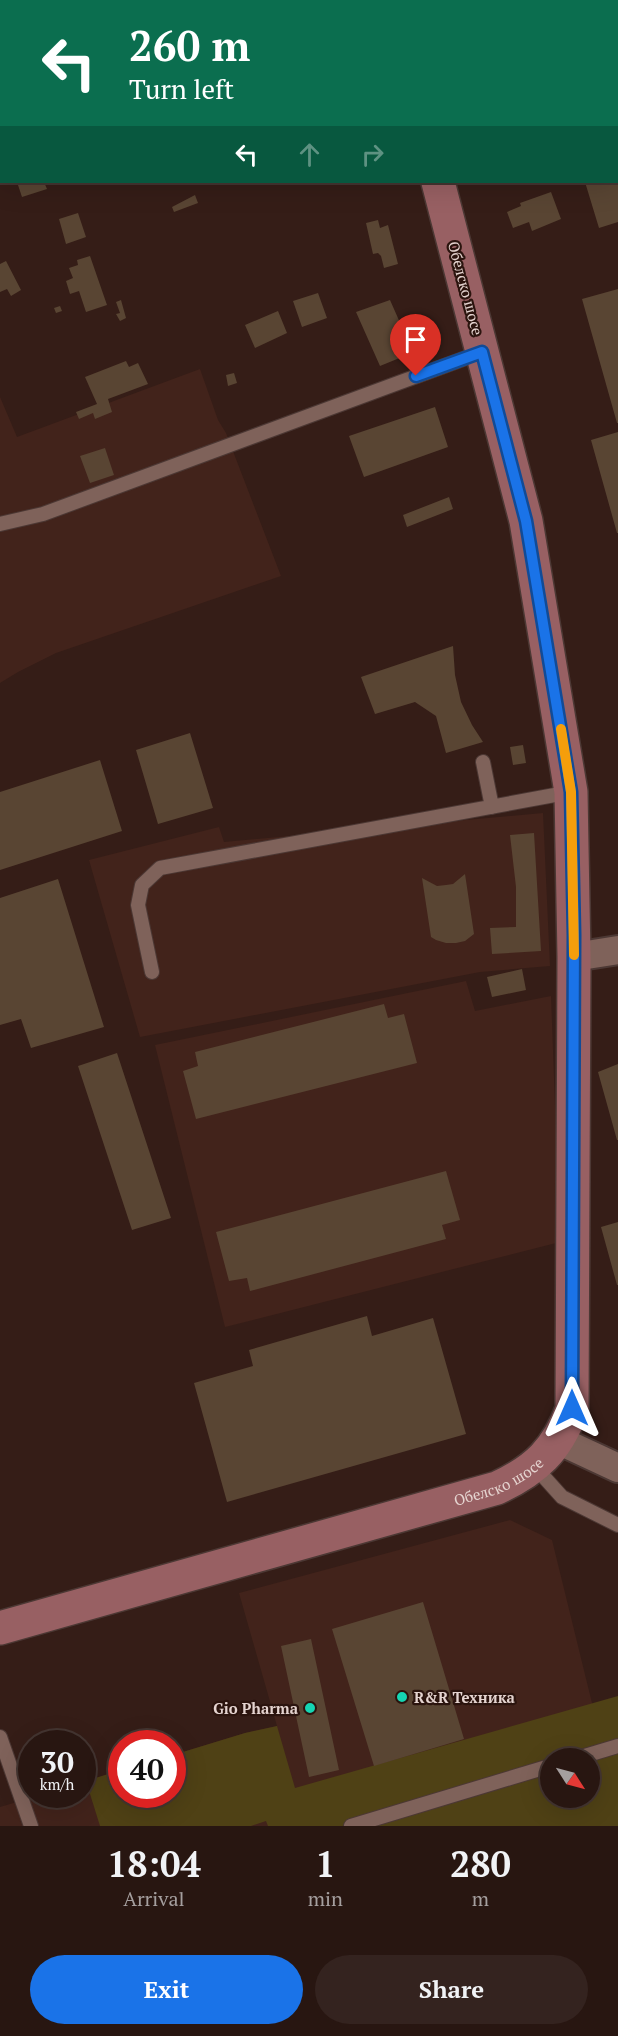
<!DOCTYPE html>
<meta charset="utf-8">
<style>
body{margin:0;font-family:"PT Serif",serif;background:#34231f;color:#f1f3f6;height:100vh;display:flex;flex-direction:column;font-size:22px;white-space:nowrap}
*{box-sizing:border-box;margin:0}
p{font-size:20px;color:#a59f9f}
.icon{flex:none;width:33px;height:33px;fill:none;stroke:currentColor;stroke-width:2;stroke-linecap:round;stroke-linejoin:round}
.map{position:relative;height:1826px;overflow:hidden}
.panel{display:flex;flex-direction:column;background:#281611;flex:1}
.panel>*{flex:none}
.guide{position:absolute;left:0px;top:0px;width:618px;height:183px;box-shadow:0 6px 24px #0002,0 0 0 2px #443531;background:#0b6e4f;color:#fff;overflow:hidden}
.needle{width:39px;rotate:126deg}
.fabs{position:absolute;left:540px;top:1748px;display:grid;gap:12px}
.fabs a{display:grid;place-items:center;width:60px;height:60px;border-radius:50%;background:#281611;box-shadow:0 6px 24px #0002,0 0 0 2px #443531;font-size:30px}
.speed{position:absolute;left:18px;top:1730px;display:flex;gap:12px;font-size:30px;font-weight:700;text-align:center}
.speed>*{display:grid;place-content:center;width:78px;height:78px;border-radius:50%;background:#281611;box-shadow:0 6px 24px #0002,0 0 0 2px #443531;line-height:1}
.speed small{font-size:15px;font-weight:400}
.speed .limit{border:9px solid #d22;background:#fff;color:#111}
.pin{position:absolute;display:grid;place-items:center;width:51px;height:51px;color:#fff;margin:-62px -26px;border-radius:50% 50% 50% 0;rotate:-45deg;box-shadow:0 0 6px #0007}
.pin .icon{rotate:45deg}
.me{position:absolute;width:66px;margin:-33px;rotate:0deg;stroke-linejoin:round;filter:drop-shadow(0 0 4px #0008)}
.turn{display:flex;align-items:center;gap:21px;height:126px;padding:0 30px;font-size:27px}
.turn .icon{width:78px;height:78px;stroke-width:2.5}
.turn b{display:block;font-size:42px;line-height:51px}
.lanes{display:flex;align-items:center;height:57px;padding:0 30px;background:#0003;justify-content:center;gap:30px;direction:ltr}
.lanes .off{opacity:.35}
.eta{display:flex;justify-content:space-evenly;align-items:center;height:102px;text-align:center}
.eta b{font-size:36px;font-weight:800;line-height:42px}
.cta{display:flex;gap:12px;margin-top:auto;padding:12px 30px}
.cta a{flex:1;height:69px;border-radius:36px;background:#1a73e8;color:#fff;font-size:24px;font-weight:800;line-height:69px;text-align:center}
.cta a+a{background:#34231f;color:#f1f3f6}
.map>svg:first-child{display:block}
.built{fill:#42231b;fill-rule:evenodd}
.green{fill:#4f4115;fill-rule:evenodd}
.building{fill:#594533}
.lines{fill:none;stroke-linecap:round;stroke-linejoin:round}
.lane-casing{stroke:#4c3834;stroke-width:16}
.street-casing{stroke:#4c3834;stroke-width:32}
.secondary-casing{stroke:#4c3834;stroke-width:36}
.primary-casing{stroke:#4c3834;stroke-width:36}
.lane{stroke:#7f625a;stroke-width:14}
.street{stroke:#7f625a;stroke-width:28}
.secondary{stroke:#986063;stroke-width:33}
.primary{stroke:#b15e6d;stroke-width:33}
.route-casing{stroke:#114b97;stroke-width:15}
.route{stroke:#1a73e8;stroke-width:10}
.slow{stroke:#f59e0b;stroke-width:10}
.poi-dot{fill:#15d5b3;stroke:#2b140e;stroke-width:2}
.labels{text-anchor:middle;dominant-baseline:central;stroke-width:4.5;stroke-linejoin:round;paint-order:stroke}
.street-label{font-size:15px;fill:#e5d4d0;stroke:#2b140e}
.poi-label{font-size:15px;font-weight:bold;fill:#e5d4d0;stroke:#2b140e;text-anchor:start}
</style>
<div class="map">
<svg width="618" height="1826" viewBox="0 0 618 1826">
<rect width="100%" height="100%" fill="#351d17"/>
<path class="built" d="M200 369 218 420 226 433 281 576 56 653 18 672 0 683V397L17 437Z
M543 813 550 966 480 972 140 1037 89 860 219 827 224 842Z
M466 981 475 1011 551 996 560 1242 225 1327 155 1045Z
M510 1520 552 1540 592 1703 618 1826H0V1807L44 1794H82L83 1782 121 1770 122 1794H172L173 1755 245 1733 277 1726 239 1593ZM550 1758H590V1797H550Z"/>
<path class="green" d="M618 1696V1826H268L266 1821 251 1826H100L86 1781 121 1770 122 1794H172L173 1755 245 1733 277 1726 295 1788ZM550 1758H590V1797H550Z"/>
<path class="building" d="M17 182H44L47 189 22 197Z
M585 182H618V222L599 228Z
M551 192 561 219 532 231 529 222 513 228 507 212 521 206 520 203Z
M195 195 198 203 174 212 172 207Z
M78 213 86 237 66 244 59 219Z
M378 220 380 228 388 225 398 264 384 268 381 256 378 253 373 254 366 223Z
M90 256 107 305 86 312 79 291 70 294 66 281 73 278 69 268 78 265 77 260Z
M6 261 21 290 11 296 7 289 0 292V264Z
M618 289V423H617L582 299Z
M318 293 327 318 302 327 293 301Z
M121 300 126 318 120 321 116 314 120 313 116 302Z
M390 300 409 343 397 348 402 357 380 366 356 312Z
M60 306 62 311 56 313 54 308Z
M278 311 287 333 255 348 245 325Z
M126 361 129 367 138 363 148 384 108 399 112 412 95 419 93 413 79 419 76 412 97 404 85 377Z
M234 373 237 383 228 386 226 375Z
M435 407 448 447 364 477 349 436Z
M618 432V533H617L591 440Z
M105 448 114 475 90 483 80 456Z
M449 497 453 509 407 527 403 515Z
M453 646 455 675 461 702 472 725 483 742 446 753 436 716 415 702 375 714 361 677Z
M190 733 213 808 158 824 136 750Z
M523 745 526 763 513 765 510 747Z
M100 760 122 831 0 870V792Z
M534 833 541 951 492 954 490 928 516 927V887L510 835Z
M465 874 474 934 465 941 456 943H446L436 940 431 937 422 878 437 886 446 885 453 884Z
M58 879 104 1027 31 1048 21 1019 0 1025V898Z
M522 969 526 990 492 997 487 977Z
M384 1004 388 1018 404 1014 417 1063 196 1119 183 1071 198 1066 195 1052Z
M117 1053 171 1218 132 1230 78 1066Z
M618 1064V1140H617L598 1072Z
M446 1171 460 1220 442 1225 446 1239 250 1291 247 1278 229 1281 216 1232Z
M618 1222V1285H617L601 1227Z
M367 1316 372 1336 433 1318 466 1434 227 1502 194 1383 253 1366 249 1350Z
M423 1602 464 1739 374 1766 332 1629Z
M311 1639 339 1770 309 1777 281 1646Z"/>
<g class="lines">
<defs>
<path id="lane" d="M0 524 43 514 482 352
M483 762 492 807
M152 972 138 905 142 885 160 868 571 792
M535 1467 562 1497 618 1525
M0 1737 31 1826
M578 1758 618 1746
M351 1826 550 1766"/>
<path id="street" d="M616 120 618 119
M574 957 618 950
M558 1440 618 1468"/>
<g id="secondary">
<path id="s1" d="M0 1628 497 1488C536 1470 557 1450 572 1409L574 957 571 792 526 521 438 182"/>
</g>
<path id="primary" d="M390 0 391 2"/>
</defs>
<use href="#lane" class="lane-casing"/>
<use href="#street" class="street-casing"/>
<use href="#secondary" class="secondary-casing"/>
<use href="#primary" class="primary-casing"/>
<use href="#lane" class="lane"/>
<use href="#street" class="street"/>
<use href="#secondary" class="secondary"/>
<use href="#primary" class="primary"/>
</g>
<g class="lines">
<defs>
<path id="route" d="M416 376 482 352 526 521 571 792 574 935 572 1408"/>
</defs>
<use href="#route" class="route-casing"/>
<use href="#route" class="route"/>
<path class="slow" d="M561 729 571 792 574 955"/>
</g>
<g class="poi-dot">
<circle cx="402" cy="1697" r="6"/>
<circle cx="310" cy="1708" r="6"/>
</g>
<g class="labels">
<g class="street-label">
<text transform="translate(466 288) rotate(75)">Обелско шосе</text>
<text stroke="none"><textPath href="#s1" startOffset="520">Обелско шосе</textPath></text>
</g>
<g class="poi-label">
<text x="414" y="1697">R&amp;R Техника</text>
<text x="298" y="1708" text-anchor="end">Gio Pharma</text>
</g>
</g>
</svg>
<div class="fabs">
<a><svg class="needle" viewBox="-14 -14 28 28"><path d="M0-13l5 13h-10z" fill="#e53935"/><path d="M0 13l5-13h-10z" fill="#a59f9f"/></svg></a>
</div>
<div class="speed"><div>30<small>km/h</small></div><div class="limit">40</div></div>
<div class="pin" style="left:416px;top:376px;background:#d93025"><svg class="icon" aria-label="arrive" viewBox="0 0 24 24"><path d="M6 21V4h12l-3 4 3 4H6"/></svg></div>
<svg class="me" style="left:572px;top:1408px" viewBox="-20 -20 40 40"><path d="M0-17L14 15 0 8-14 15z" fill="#1a73e8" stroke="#fff" stroke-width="4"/></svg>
<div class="guide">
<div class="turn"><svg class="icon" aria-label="left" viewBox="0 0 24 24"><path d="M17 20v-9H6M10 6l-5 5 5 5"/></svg><div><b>260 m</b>Turn left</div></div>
<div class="lanes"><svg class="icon" aria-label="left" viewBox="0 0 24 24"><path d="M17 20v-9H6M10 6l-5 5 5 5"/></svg><svg class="icon off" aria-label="ahead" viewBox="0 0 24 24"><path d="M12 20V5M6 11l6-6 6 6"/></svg><svg class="icon off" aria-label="right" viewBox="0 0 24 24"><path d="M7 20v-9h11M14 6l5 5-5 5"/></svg></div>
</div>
</div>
<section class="panel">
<div class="eta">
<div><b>18:04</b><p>Arrival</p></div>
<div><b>1</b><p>min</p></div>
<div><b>280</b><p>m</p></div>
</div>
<div class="cta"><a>Exit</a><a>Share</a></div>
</section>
